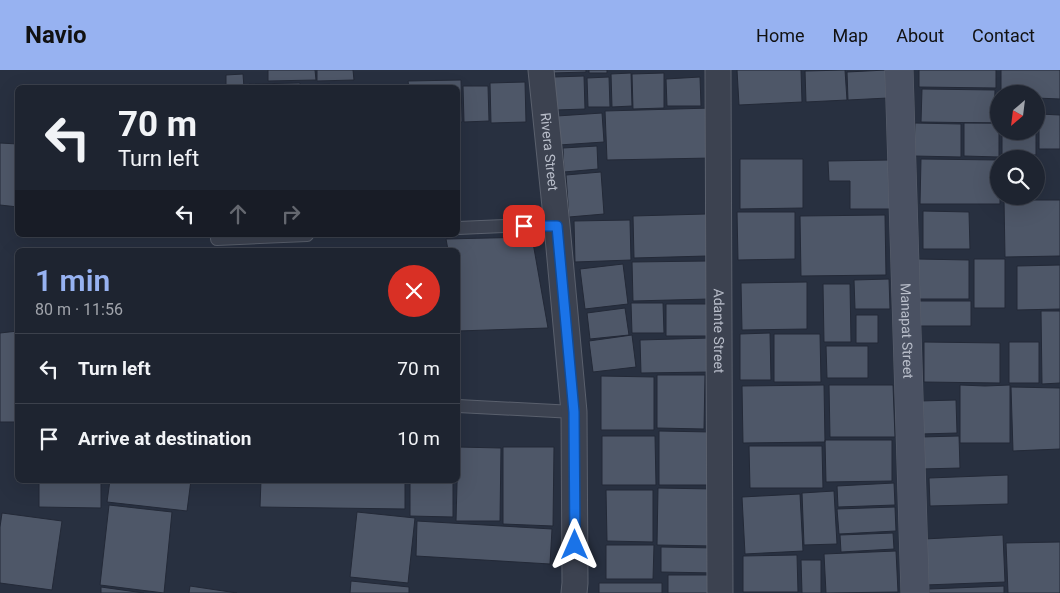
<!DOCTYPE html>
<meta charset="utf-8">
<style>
body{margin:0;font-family:Roboto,sans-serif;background:#2b303c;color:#f1f3f6;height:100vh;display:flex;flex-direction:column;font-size:19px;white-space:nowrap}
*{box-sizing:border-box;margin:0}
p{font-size:16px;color:#a1a4ab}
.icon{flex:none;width:28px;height:28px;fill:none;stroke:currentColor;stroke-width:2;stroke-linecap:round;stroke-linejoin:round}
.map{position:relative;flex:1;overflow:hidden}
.side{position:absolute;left:15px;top:178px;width:445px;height:235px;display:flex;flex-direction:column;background:#1e2430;border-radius:8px;box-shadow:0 5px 20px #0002,0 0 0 1px #3c414c}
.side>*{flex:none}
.top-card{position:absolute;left:15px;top:15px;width:445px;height:152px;border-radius:8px;box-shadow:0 5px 20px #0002,0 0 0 1px #3c414c;background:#1e2430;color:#f1f3f6;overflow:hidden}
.needle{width:32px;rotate:208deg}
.controls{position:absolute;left:990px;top:15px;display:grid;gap:10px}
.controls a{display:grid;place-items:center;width:55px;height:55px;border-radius:50%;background:#1e2430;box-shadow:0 5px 20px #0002,0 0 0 1px #3c414c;font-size:25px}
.pin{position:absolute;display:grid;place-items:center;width:42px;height:42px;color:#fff;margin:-21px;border-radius:10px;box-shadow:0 2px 8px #0006}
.me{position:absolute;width:55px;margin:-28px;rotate:0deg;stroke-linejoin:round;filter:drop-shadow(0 0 4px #0008)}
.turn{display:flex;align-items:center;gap:18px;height:105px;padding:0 20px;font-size:22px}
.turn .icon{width:65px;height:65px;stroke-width:2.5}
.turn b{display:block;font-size:35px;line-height:42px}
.lanes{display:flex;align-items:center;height:48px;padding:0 20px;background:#0003;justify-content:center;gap:25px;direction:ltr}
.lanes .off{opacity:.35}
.round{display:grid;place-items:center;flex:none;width:52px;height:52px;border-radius:26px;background:#2b303c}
.head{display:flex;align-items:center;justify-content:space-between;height:85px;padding:0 20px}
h1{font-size:30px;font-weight:600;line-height:38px;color:#97b2f1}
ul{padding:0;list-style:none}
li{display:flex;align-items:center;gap:15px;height:70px;padding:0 20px;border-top:1px solid #3c414c}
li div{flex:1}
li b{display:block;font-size:19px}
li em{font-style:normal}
header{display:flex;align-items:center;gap:30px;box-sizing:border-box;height:70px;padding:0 25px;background:#97b2f1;color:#111}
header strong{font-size:24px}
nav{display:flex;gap:28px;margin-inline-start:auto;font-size:18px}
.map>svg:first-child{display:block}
.building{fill:#4e5768;stroke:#232937}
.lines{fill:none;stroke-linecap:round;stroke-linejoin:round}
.lane-casing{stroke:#5a606d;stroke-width:14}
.street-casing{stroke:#5a606d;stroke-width:27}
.secondary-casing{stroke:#5a606d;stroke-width:29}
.lane{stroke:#3c4250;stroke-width:12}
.street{stroke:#3c4250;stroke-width:25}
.secondary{stroke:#4a5162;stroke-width:28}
.route-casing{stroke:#114b97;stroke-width:12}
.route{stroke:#1a73e8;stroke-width:9}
.labels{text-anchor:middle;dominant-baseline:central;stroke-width:4.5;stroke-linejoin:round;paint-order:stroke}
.street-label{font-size:14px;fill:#b9beca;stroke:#212735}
</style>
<header>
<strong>Navio</strong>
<nav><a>Home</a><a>Map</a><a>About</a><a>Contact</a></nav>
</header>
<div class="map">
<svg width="1060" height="523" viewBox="0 0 1060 523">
<rect width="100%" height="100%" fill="#283040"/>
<path class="building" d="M268 0H315L316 10 268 11Z
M317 0H353L354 10 317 11Z
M553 0H586V2L553 3Z
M589 0H607V3H589Z
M737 0H801L802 32 739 35Z
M845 0 847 30 806 32 805 1Z
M886 0 888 28 848 30 847 2Z
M919 0H996V18L919 17Z
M1001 0H1060V29L1036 28V24H1001Z
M631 3 632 36 612 37 611 4Z
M664 3V38L633 39 632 4Z
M243 4 244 18H226V5Z
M584 6 585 39 556 40 554 7Z
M609 7 610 37H588L587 8Z
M700 7 701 36H667L666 9Z
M461 10 462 52H458V18H409L408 11Z
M525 12 526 52 491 53 490 13Z
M300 13V18H249V14Z
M330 14V18H303V15Z
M463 16H488L489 51 464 52Z
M922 19 995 20 994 53 921 52Z
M1036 35V85L1002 84V61H1036Z
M711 38 712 88 607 90 605 41Z
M602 43 604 72 559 75 557 46Z
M1039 44 1060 45V79H1039Z
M915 53 961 54V87L914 86Z
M964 53H999V87L964 86Z
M0 73 18 74V137L0 135Z
M597 76 598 99 564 102 563 78Z
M740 89H803V138L740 139Z
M921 89 999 90V126H1000V134H920Z
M890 90 891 139H850V111H829L828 91Z
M601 102 604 144 569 147 566 105Z
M1004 130H1060V186L1005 187Z
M923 141 969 142 970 179H923Z
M737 142H795V189L738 190Z
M706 144 707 186 634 188 633 146Z
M885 145 886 205 801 206 800 146Z
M630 150 631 190 575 192 574 151Z
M532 167 548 258 458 261V180H448L446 169Z
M918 189 969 190V229H919Z
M974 189H1005V238H974Z
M708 191 709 229 633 231 632 192Z
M623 194 628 234 585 239 580 199Z
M1060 195V239L1017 240V196Z
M889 209 890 239H855L854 210Z
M807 212V259L742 260 741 213Z
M823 214H850L851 272H824Z
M919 231H971V256H919Z
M631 233H663L664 263H632Z
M666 234H712L713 266H666Z
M625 238 629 265 590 269 587 243Z
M1041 241H1060V313L1042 314Z
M856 245H878V273H856Z
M18 261V352H0V263Z
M770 263 771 310H740V264Z
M774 264H820L821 312H774Z
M632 265 636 297 593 302 589 271Z
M710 268 711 302 641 303 640 270Z
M924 272 1000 273V313L924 312Z
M1009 272H1039V313H1009Z
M826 276H868V308H827Z
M657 305H705L704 359 657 358Z
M601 306 654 307V360H601Z
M824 315 825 372 743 373 742 316Z
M829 315H893L895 367H830Z
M960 315 985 316 1010 315V373H960Z
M1011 317 1060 318V379L1013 381Z
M956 330 957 363 921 364 920 331Z
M659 361 711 362V415H659Z
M602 366H655L656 415H602Z
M959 366 960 398 922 399 921 367Z
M825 370H892V411L826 412Z
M749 376H822L823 418H750Z
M458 377 501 378 500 451H456Z
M503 377H554L553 456 503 454Z
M1008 405V434L930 436 929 408Z
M39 410H101V438L39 437Z
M110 410H191L187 441 107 432Z
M261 410H405V439L260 437Z
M410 410H453V447L410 446Z
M894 413 895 435 838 437 837 416Z
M658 418 713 419 712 476 657 475Z
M606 420H653V472L607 471Z
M834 421 837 474 804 475 802 423Z
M800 424 803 481 745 484 742 427Z
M109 435 172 442 164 523 100 515Z
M895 437 896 461 839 464 837 439Z
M357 442 415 448 408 513 350 507Z
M2 443 62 451 52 520 0 513V457Z
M417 451 552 459 550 494 416 486Z
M893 463 894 479 841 482 840 465Z
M1003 465 1005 512 925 515 924 469Z
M1060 472V523H1008L1006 473Z
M606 475H654L653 509H606Z
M661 477 716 478 715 503 661 502Z
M896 481 898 522 826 523 824 484Z
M797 485 798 522H743V486Z
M801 490H821V523H802Z
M668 505H711L710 523H668Z
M351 511 409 517V523H350Z
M599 513H662V523H599Z
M190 516 237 523H189Z
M1004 516V523H929V519Z
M101 517 144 523H101Z"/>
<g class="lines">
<defs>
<path id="lane" d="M458 158 524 155 557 156
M217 169 307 165
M458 336 574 342"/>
<g id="street">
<path id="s1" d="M541 0 557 156 574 342 575 513 574 523"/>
<path id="s2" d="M718 0 720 523"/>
</g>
<g id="secondary">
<path id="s3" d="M899 0 915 523"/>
</g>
</defs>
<use href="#lane" class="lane-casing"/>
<use href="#street" class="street-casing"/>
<use href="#secondary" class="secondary-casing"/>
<use href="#lane" class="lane"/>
<use href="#street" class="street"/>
<use href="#secondary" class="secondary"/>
</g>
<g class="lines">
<defs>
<path id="route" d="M524 156H557L574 342 575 475"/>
</defs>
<use href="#route" class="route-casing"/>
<use href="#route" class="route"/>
</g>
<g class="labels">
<g class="street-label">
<text stroke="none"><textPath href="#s1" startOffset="82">Rivera Street</textPath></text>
<text stroke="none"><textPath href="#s2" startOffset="261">Adante Street</textPath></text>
<text stroke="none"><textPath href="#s3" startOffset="261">Manapat Street</textPath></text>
</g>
</g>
</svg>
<div class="controls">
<a><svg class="needle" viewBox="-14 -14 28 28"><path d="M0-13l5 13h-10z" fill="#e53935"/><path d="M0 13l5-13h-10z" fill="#a1a4ab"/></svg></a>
<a><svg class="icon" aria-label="search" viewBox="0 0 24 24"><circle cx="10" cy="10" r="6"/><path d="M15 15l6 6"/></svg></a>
</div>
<div class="pin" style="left:524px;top:156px;background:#d93025"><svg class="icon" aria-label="arrive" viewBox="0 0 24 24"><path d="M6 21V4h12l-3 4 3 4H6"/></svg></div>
<svg class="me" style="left:575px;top:475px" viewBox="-20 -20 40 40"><path d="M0-17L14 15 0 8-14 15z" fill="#1a73e8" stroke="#fff" stroke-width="4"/></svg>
<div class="top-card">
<div class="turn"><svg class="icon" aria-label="left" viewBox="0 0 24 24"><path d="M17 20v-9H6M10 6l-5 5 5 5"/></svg><div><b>70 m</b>Turn left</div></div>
<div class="lanes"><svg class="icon" aria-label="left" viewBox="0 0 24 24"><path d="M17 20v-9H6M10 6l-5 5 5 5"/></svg><svg class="icon off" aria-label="ahead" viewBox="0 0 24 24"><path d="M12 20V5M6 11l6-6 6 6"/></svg><svg class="icon off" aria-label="right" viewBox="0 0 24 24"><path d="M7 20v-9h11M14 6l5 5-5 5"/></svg></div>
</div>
<section class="side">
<div class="head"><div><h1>1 min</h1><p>80 m · 11:56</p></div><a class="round" style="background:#d93025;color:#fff"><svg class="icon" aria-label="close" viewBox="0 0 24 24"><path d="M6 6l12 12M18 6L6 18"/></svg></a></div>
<ul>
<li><svg class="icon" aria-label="left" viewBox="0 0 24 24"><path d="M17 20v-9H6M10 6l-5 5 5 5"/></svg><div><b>Turn left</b></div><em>70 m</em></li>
<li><svg class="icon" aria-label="arrive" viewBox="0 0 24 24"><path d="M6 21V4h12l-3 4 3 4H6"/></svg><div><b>Arrive at destination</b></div><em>10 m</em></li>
</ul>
</section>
</div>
